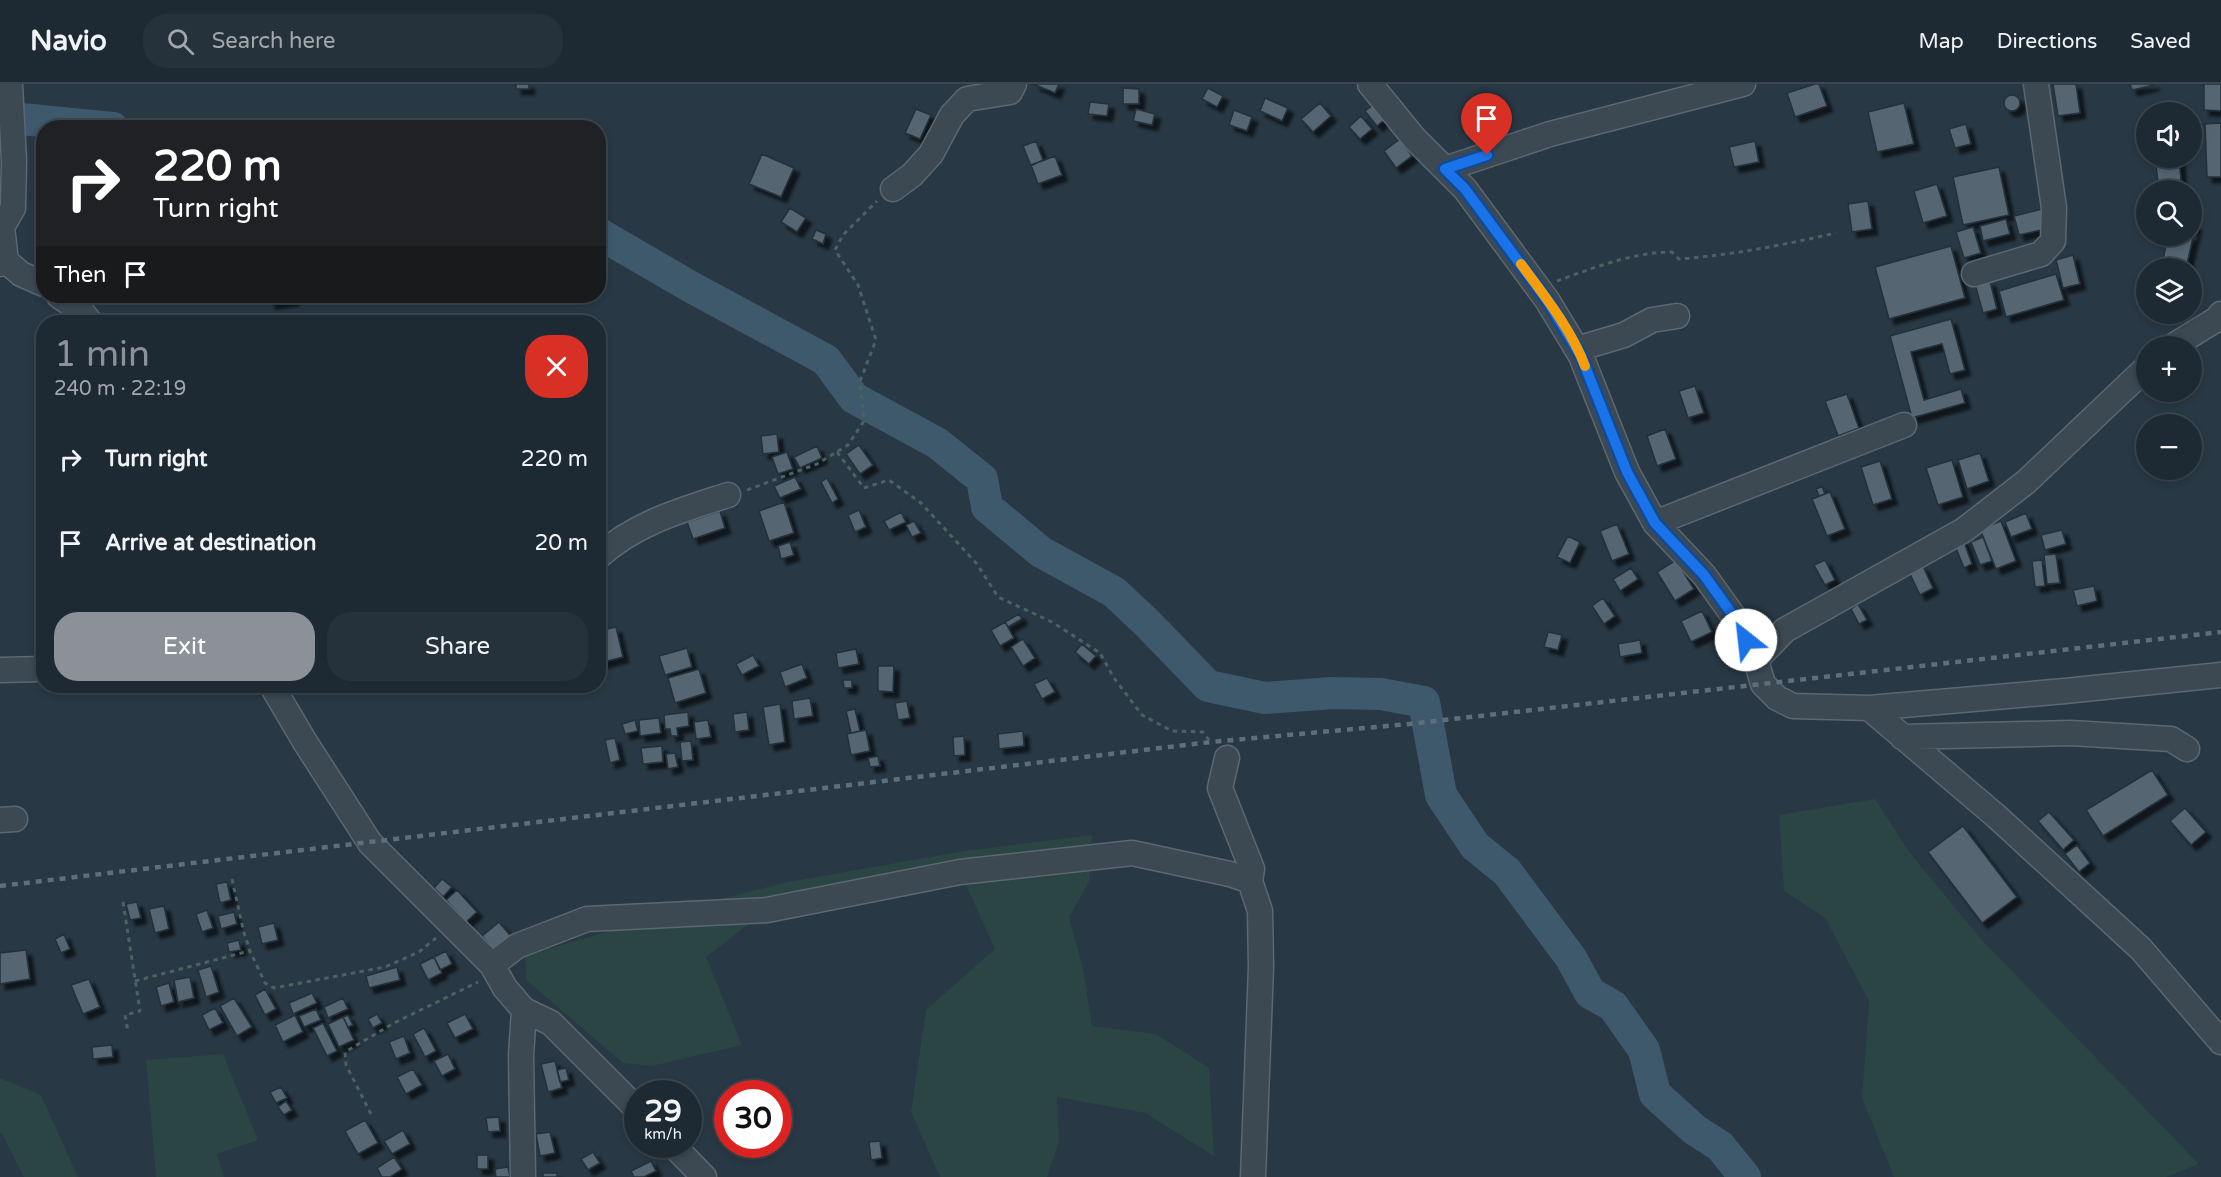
<!DOCTYPE html>
<meta charset="utf-8">
<style>
body{margin:0;font-family:"Varela Round",sans-serif;background:#26323b;color:#f1f3f6;height:100vh;display:flex;flex-direction:column;font-size:22px;white-space:nowrap}
*{box-sizing:border-box;margin:0}
p{font-size:20px;color:#a1a7ac}
.icon{flex:none;width:33px;height:33px;fill:none;stroke:currentColor;stroke-width:2;stroke-linecap:round;stroke-linejoin:round}
.map{position:relative;flex:1;overflow:hidden}
.sheet{position:absolute;left:36px;top:231px;width:570px;height:378px;display:flex;flex-direction:column;background:#1e2a33;border-radius:24px;box-shadow:0 3px 9px #0003,0 0 0 2px #3c464e}
.sheet>*{flex:none}
.hud{position:absolute;left:36px;top:36px;width:570px;height:183px;border-radius:24px;box-shadow:0 3px 9px #0003,0 0 0 2px #3c464e;background:#202124;color:#fff;overflow:hidden}
.fabs{position:absolute;left:2136px;top:18px;display:grid;gap:12px}
.fabs a{display:grid;place-items:center;width:66px;height:66px;border-radius:50%;background:#1e2a33;box-shadow:0 3px 9px #0003,0 0 0 2px #3c464e;font-size:30px}
.speed{position:absolute;left:624px;top:996px;display:flex;gap:12px;font-size:30px;font-weight:700;text-align:center}
.speed>*{display:grid;place-content:center;width:78px;height:78px;border-radius:50%;background:#1e2a33;box-shadow:0 3px 9px #0003,0 0 0 2px #3c464e;line-height:1}
.speed small{font-size:15px;font-weight:400}
.speed .limit{border:9px solid #d22;background:#fff;color:#111}
.pin{position:absolute;display:grid;place-items:center;width:51px;height:51px;color:#fff;margin:-62px -26px;border-radius:50% 50% 50% 0;rotate:-45deg;box-shadow:0 0 6px #0007}
.pin .icon{rotate:45deg}
.me{position:absolute;width:66px;margin:-33px;rotate:331deg;stroke-linejoin:round;filter:drop-shadow(0 0 4px #0008)}
.turn{display:flex;align-items:center;gap:21px;height:126px;padding:0 18px;font-size:27px}
.turn .icon{width:78px;height:78px;stroke-width:2.5}
.turn b{display:block;font-size:42px;line-height:51px}
.then{display:flex;align-items:center;height:57px;padding:0 18px;background:#0003;gap:12px;font-size:22px}
.round{display:grid;place-items:center;flex:none;width:63px;height:63px;border-radius:24px;background:#26323b}
.summary{display:flex;align-items:center;justify-content:space-between;height:102px;padding:0 18px}
h1{font-size:36px;font-weight:600;line-height:45px;color:#8c9099}
.cta{display:flex;gap:12px;margin-top:auto;padding:12px 18px}
.cta a{flex:1;height:69px;border-radius:24px;background:#8c9099;color:#fff;font-size:24px;font-weight:600;line-height:69px;text-align:center}
.cta a+a{background:#26323b;color:#f1f3f6}
ul{padding:0;list-style:none}
li{display:flex;align-items:center;gap:18px;height:84px;padding:0 18px}
li div{flex:1}
li b{display:block;font-size:22px}
li em{font-style:normal}
header{display:flex;align-items:center;gap:36px;box-sizing:border-box;height:84px;padding:0 30px;background:#1e2a33;border-bottom:2px solid #3c464e}
header strong{font-size:28px}
nav{display:flex;gap:33px;margin-inline-start:auto;font-size:21px}
.search{width:420px;height:54px;background:#26323b;display:flex;align-items:center;gap:15px;box-sizing:border-box;padding:0 21px;border-radius:24px;color:#a1a7ac;font-size:22px}
.map>svg:first-child{display:block}
.green{fill:#2a4543}
.lines{fill:none;stroke-linecap:round;stroke-linejoin:round}
.river{stroke:#3e596c;stroke-width:32}
.building{fill:#546571;stroke:#23303b;stroke-width:1.5;filter:url(#shadow)}
.minor-casing{stroke:#5b6771;stroke-width:27}
.path{stroke:#4a6261;stroke-width:3;stroke-dasharray:4.5 4.5;stroke-linecap:butt}
.minor{stroke:#3c4953;stroke-width:24}
.rail{stroke:#5e6e7a;stroke-width:4.5;stroke-dasharray:6 6;stroke-linecap:butt}
.route-casing{stroke:#114b97;stroke-width:15}
.route{stroke:#1a73e8;stroke-width:10}
.slow{stroke:#f59e0b;stroke-width:10}
</style>
<header>
<strong>Navio</strong>
<div class="search"><svg class="icon" aria-label="search" viewBox="0 0 24 24"><circle cx="10" cy="10" r="6"/><path d="M15 15l6 6"/></svg>Search here</div>
<nav><a>Map</a><a>Directions</a><a>Saved</a></nav>
</header>
<div class="map">
<svg width="2221" height="1093" viewBox="0 0 2221 1093">
<defs>
<filter id="shadow"><feDropShadow dx="5.5" dy="5.5" stdDeviation="1.5" flood-color="#0009"/></filter>
</defs>
<rect width="100%" height="100%" fill="#283844"/>
<path class="green" d="M1875 715 1910 769 1981 855 2199 1080 2166 1093H1894L1862 1014 1869 917 1825 834 1784 807 1779 731Z
M1092 751 1089 798 1069 833 1083 885 1092 942 1156 950 1209 984 1214 1072 1145 1029 1057 1013 1059 1057 1047 1093H940L911 1028 926 926 995 865 960 788 767 826 706 873 742 961 652 982 623 979 526 896 525 872 693 822 788 798 964 767Z
M223 970 258 1056 217 1070 224 1093H156L146 976Z
M0 994 41 1011 78 1093H24L2 1049H0Z"/>
<g class="lines">
<path class="river" d="M0 33 113 44
M598 149 691 203 826 276 854 314 937 359 982 395 987 423 1041 468 1114 508 1146 538 1208 602 1265 614 1333 609 1381 610 1424 618 1441 711 1475 762 1507 788 1571 874 1590 909 1613 922 1644 966 1655 1010 1695 1046 1720 1062 1745 1093"/>
</g>
<path class="building" d="M516 0H529V5H516Z
M1033 0H1059L1055 9Z
M1815 0H1819L1827 22 1795 33 1787 9Z
M2053 0H2076L2080 29 2058 32Z
M2130 0H2154V1L2132 6Z
M2204 0H2221V27L2204 26Z
M1123 4 1139 5V20H1123Z
M1208 4 1223 12 1217 23 1202 15Z
M2004 19a8 8 0 1 1 16 0a8 8 0 1 1-16 0Z
M1265 14 1288 24 1282 37 1260 27Z
M1378 17 1389 32 1377 42 1365 27Z
M1090 18 1109 20 1107 32 1088 30Z
M1320 19 1331 32 1313 48 1301 35Z
M1904 19 1914 60 1877 68 1868 28Z
M2174 21 2175 28H2151V23Z
M916 25 931 31 920 55 905 49Z
M1136 25 1155 30 1152 41 1133 37Z
M1234 26 1252 33 1247 47 1229 41Z
M1361 32 1372 45 1360 55 1349 43Z
M2221 39V93H2207L2205 40Z
M1966 40 1971 60 1955 64 1949 45Z
M1400 55 1412 72 1396 84 1384 67Z
M1036 57 1043 76 1031 82 1023 62Z
M1755 57 1759 78 1734 83 1729 63Z
M762 70 794 84 781 113 749 100Z
M1055 72 1062 91 1038 100 1031 81Z
M2155 74H2179L2181 96 2158 98Z
M1999 83 2009 131 1963 141 1953 93Z
M1937 100 1947 132 1923 139 1914 107Z
M1868 117 1872 145 1852 148 1848 120Z
M790 124 806 134 797 148 781 138Z
M2042 125 2046 145 2019 151 2014 132Z
M2006 135 2010 150 1983 157 1980 142Z
M2192 140 2196 141 2186 184 2162 180 2168 152H2192Z
M1973 143 1981 169 1964 174 1956 148Z
M816 146 826 150 823 160 812 155Z
M1951 162 1965 214 1889 235 1875 183Z
M2073 171 2080 200 2063 204 2056 176Z
M2056 190 2064 216 2006 233 1999 207Z
M1990 197 1997 225 1983 229 1975 200Z
M269 212H293V216L270 220Z
M1951 235 1965 286 1950 290 1942 260 1911 268 1924 316 1961 305 1965 319 1912 334 1890 252Z
M1695 302 1704 329 1688 334 1679 307Z
M1847 310 1859 344 1838 352 1825 317Z
M1665 345 1676 375 1657 382 1647 352Z
M777 350 779 368 763 370 761 352Z
M859 361 873 381 860 390 846 370Z
M817 362 822 374 800 384 794 373Z
M787 368 793 385 778 390 772 373Z
M1980 369 1989 397 1967 405 1958 376Z
M1952 376 1963 413 1938 421 1926 384Z
M1880 377 1892 415 1873 421 1861 383Z
M795 393 801 405 780 414 774 402Z
M827 394 838 415 832 419 821 398Z
M1822 402 1825 410 1819 412 1816 405Z
M1830 408 1845 445 1827 452 1812 415Z
M784 418 794 449 769 457 759 427Z
M859 426 866 443 855 448 848 431Z
M720 427 725 444 693 455 687 438Z
M901 428 906 438 889 446 884 437Z
M2026 429 2032 445 2011 453 2005 438Z
M914 437 921 449 912 453 906 441Z
M2001 437 2016 477 1996 485 1980 445Z
M1617 440 1629 470 1612 477 1600 447Z
M2062 446 2066 460 2045 466 2041 451Z
M1568 452 1580 458 1570 479 1557 473Z
M1983 453 1992 477 1980 481 1971 458Z
M1963 455 1972 480 1964 484 1954 459Z
M790 458 794 471 781 475 778 462Z
M2056 470 2060 499 2047 500 2044 471Z
M1676 476 1694 505 1675 517 1657 488Z
M1825 476 1835 496 1825 501 1814 481Z
M2042 476 2045 502 2035 503 2032 477Z
M1923 482 1933 504 1920 511 1909 488Z
M1631 484 1638 495 1620 507 1613 495Z
M2094 502 2097 517 2077 522 2073 506Z
M1603 514 1615 532 1604 540 1592 522Z
M1858 520 1867 536 1859 540 1851 525Z
M1702 527 1712 548 1691 558 1681 537Z
M1019 530 1022 535 1008 543 1005 538Z
M1005 538 1014 554 1000 562 991 546Z
M616 543 623 573 600 579 598 547Z
M1548 548 1562 551 1558 566 1544 563Z
M1023 555 1035 574 1023 582 1011 563Z
M1640 556 1642 569 1620 573 1618 560Z
M1082 560 1096 572 1089 580 1075 568Z
M687 564 692 583 665 591 659 572Z
M856 565 859 580 838 584 836 569Z
M753 571 759 582 742 591 736 580Z
M802 580 807 594 785 603 780 588Z
M878 582H894L893 608 878 607Z
M699 585 706 609 675 619 668 594Z
M1047 594 1055 608 1042 615 1034 600Z
M843 596H852V604H844Z
M810 614 813 632 794 635 792 617Z
M907 617 910 634 898 636 895 619Z
M780 620 785 658 769 661 763 623Z
M855 625 860 647 851 649 846 627Z
M688 628 689 642 677 644 678 652H671L670 645H665L664 631Z
M747 628 749 646 735 648 733 630Z
M659 634 661 649 640 652 639 636Z
M635 636 638 647 625 650 622 640Z
M708 636 711 653 696 655 694 638Z
M866 646 870 667 851 671 847 650Z
M1023 647 1024 662 999 665 998 650Z
M964 652 965 671 954 672 953 653Z
M615 654 620 676 610 679 605 656Z
M691 657 693 676 682 677 680 658Z
M662 662 663 678 643 680 641 664Z
M675 669 678 683 668 685 666 670Z
M878 672 880 682 870 683 868 674Z
M2152 686 2168 711 2103 752 2086 726Z
M2185 724 2206 748 2191 761 2170 737Z
M2049 728 2074 756 2063 766 2038 737Z
M1963 742 2017 813 1982 839 1928 768Z
M2077 761 2090 779 2079 788 2065 770Z
M442 795 452 803 443 813 434 804Z
M227 798 231 816 220 819 216 800Z
M457 806 477 828 466 838 446 816Z
M137 818 141 834 130 836 126 820Z
M164 822 169 845 155 849 149 825Z
M207 826 213 844 202 848 196 830Z
M234 828 237 840 221 845 218 832Z
M499 838 514 856 497 870 482 852Z
M274 839 278 856 262 860 258 843Z
M64 850 70 865 61 869 55 855Z
M239 856 241 866 229 868 227 859Z
M26 866 30 895 0 900V869Z
M446 867 452 880 440 886 434 873Z
M434 873 442 889 428 896 420 880Z
M211 882 219 908 206 913 198 886Z
M397 883 400 896 369 904 366 892Z
M190 893 194 914 178 918 174 896Z
M89 895 100 923 83 930 71 901Z
M169 899 174 918 161 922 156 903Z
M265 905 276 925 265 931 255 911Z
M312 909 317 919 293 930 289 919Z
M234 914 252 943 237 952 220 922Z
M343 914 348 925 328 934 324 923Z
M215 924 223 939 209 946 202 931Z
M316 925 321 936 304 943 299 932Z
M377 930 382 939 373 944 368 935Z
M465 930 473 945 455 954 447 939Z
M295 931 303 948 283 958 275 941Z
M348 931 353 941 348 943 343 933Z
M343 933 354 956 339 963 328 940Z
M323 939 337 967 327 972 313 944Z
M424 944 436 967 425 973 413 950Z
M404 952 410 969 396 975 389 958Z
M112 961 113 973 93 975 92 963Z
M448 970 455 985 442 992 434 977Z
M555 977 562 1004 548 1008 541 980Z
M566 984 569 996 560 998 557 986Z
M413 985 422 1001 406 1010 397 993Z
M281 1003 287 1014 276 1019 270 1008Z
M286 1017 292 1026 284 1031 278 1023Z
M499 1033 500 1047 488 1048 486 1034Z
M365 1036 378 1059 358 1070 345 1047Z
M403 1046 410 1060 392 1070 384 1057Z
M550 1048 555 1069 540 1072 536 1050Z
M880 1057 882 1074 871 1076 869 1058Z
M593 1068 600 1079 588 1086 581 1075Z
M477 1071H488V1085H477Z
M394 1073 402 1085 390 1093H382L377 1084Z
M651 1077 656 1087 644 1093H634L631 1087Z
M508 1083 510 1093H496L495 1085Z
M543 1089H557V1093H543Z"/>
<g class="lines">
<defs>
<path id="minor" d="M1370 0 1414 54 1465 105 1547 216 1581 272 1627 388 1655 439 1704 491 1737 537 1756 576 1763 600 1777 614 1793 622 1869 624 1996 732 2141 865 2221 958
M1445 85 1550 50 1743 0
M893 105 912 91 931 70 952 31 967 15 1010 8 1014 0
M6 177 2 143 13 124 14 77 10 0
M0 180 6 177 21 190 44 200
M1974 190 2041 170 2053 157 2054 124 2036 0
M59 212 82 228 90 238
M2173 262 2217 235 2221 230
M1577 265 1624 251 1652 236 1677 232
M1655 439 1904 341
M598 473C635 439 682 426 728 411
M1756 576 1785 546 1964 446 2026 398 2146 284
M0 586 44 585
M272 602 305 658 370 759 492 881 505 904 524 926 551 939 638 1026
M1869 624 2065 607 2221 591
M1902 653 2071 649 2171 655 2187 665
M1227 674 1220 704 1252 785 1250 797
M0 736 15 735
M492 881 517 862 587 835 767 826 960 788 1132 769 1230 790 1250 797 1260 827 1261 883 1253 1093
M672 1060 704 1093
M523 1093 521 972 524 926"/>
</defs>
<use href="#minor" class="minor-casing"/>
<path class="path" d="M1557 197C1593 184 1633 168 1672 168L1679 175C1733 171 1783 161 1836 149
M837 368 864 404 889 396 921 419 977 480 998 513 1052 538 1100 569 1114 594 1142 631 1172 647 1203 648 1212 660
M747 406 817 380 848 361 864 337 860 297 876 256 858 201 835 166 843 151 877 117
M232 795 244 849 250 867 265 899 274 904 385 883 419 868 436 854
M123 818 140 927 125 931 128 948
M135 897 249 867
M371 1030 346 981 345 968 394 939 478 898"/>
<use href="#minor" class="minor"/>
<path class="rail" d="M0 802 1211 658 1409 640 2221 548"/>
</g>
<g class="lines">
<defs>
<path id="route" d="M1487 71 1445 85 1465 105 1547 216 1581 272 1627 388 1655 439 1704 491 1737 537 1746 556"/>
</defs>
<use href="#route" class="route-casing"/>
<use href="#route" class="route"/>
<path class="slow" d="M1521 180C1544 211 1571 245 1585 282"/>
</g>
</svg>
<div class="fabs">
<a><svg class="icon" aria-label="sound" viewBox="0 0 24 24"><path d="M4 9h4l5-4v14l-5-4H4zM17 9q2 3 0 6"/></svg></a>
<a><svg class="icon" aria-label="search" viewBox="0 0 24 24"><circle cx="10" cy="10" r="6"/><path d="M15 15l6 6"/></svg></a>
<a><svg class="icon" aria-label="layers" viewBox="0 0 24 24"><path d="M12 4l9 5-9 5-9-5zM3 14l9 5 9-5"/></svg></a>
<a>+</a>
<a>−</a>
</div>
<div class="speed"><div>29<small>km/h</small></div><div class="limit">30</div></div>
<div class="pin" style="left:1487px;top:71px;background:#d93025"><svg class="icon" aria-label="arrive" viewBox="0 0 24 24"><path d="M6 21V4h12l-3 4 3 4H6"/></svg></div>
<svg class="me" style="left:1746px;top:556px" viewBox="-20 -20 40 40"><circle r="19" fill="#fff"/><path d="M0-13L10 11 0 6-10 11z" fill="#1a73e8"/></svg>
<div class="hud">
<div class="turn"><svg class="icon" aria-label="right" viewBox="0 0 24 24"><path d="M7 20v-9h11M14 6l5 5-5 5"/></svg><div><b>220 m</b>Turn right</div></div>
<div class="then">Then<svg class="icon" aria-label="arrive" viewBox="0 0 24 24"><path d="M6 21V4h12l-3 4 3 4H6"/></svg></div>
</div>
<section class="sheet">
<div class="summary"><div><h1>1 min</h1><p>240 m · 22:19</p></div><a class="round" style="background:#d93025;color:#fff"><svg class="icon" aria-label="close" viewBox="0 0 24 24"><path d="M6 6l12 12M18 6L6 18"/></svg></a></div>
<ul>
<li><svg class="icon" aria-label="right" viewBox="0 0 24 24"><path d="M7 20v-9h11M14 6l5 5-5 5"/></svg><div><b>Turn right</b></div><em>220 m</em></li>
<li><svg class="icon" aria-label="arrive" viewBox="0 0 24 24"><path d="M6 21V4h12l-3 4 3 4H6"/></svg><div><b>Arrive at destination</b></div><em>20 m</em></li>
</ul>
<div class="cta"><a>Exit</a><a>Share</a></div>
</section>
</div>
